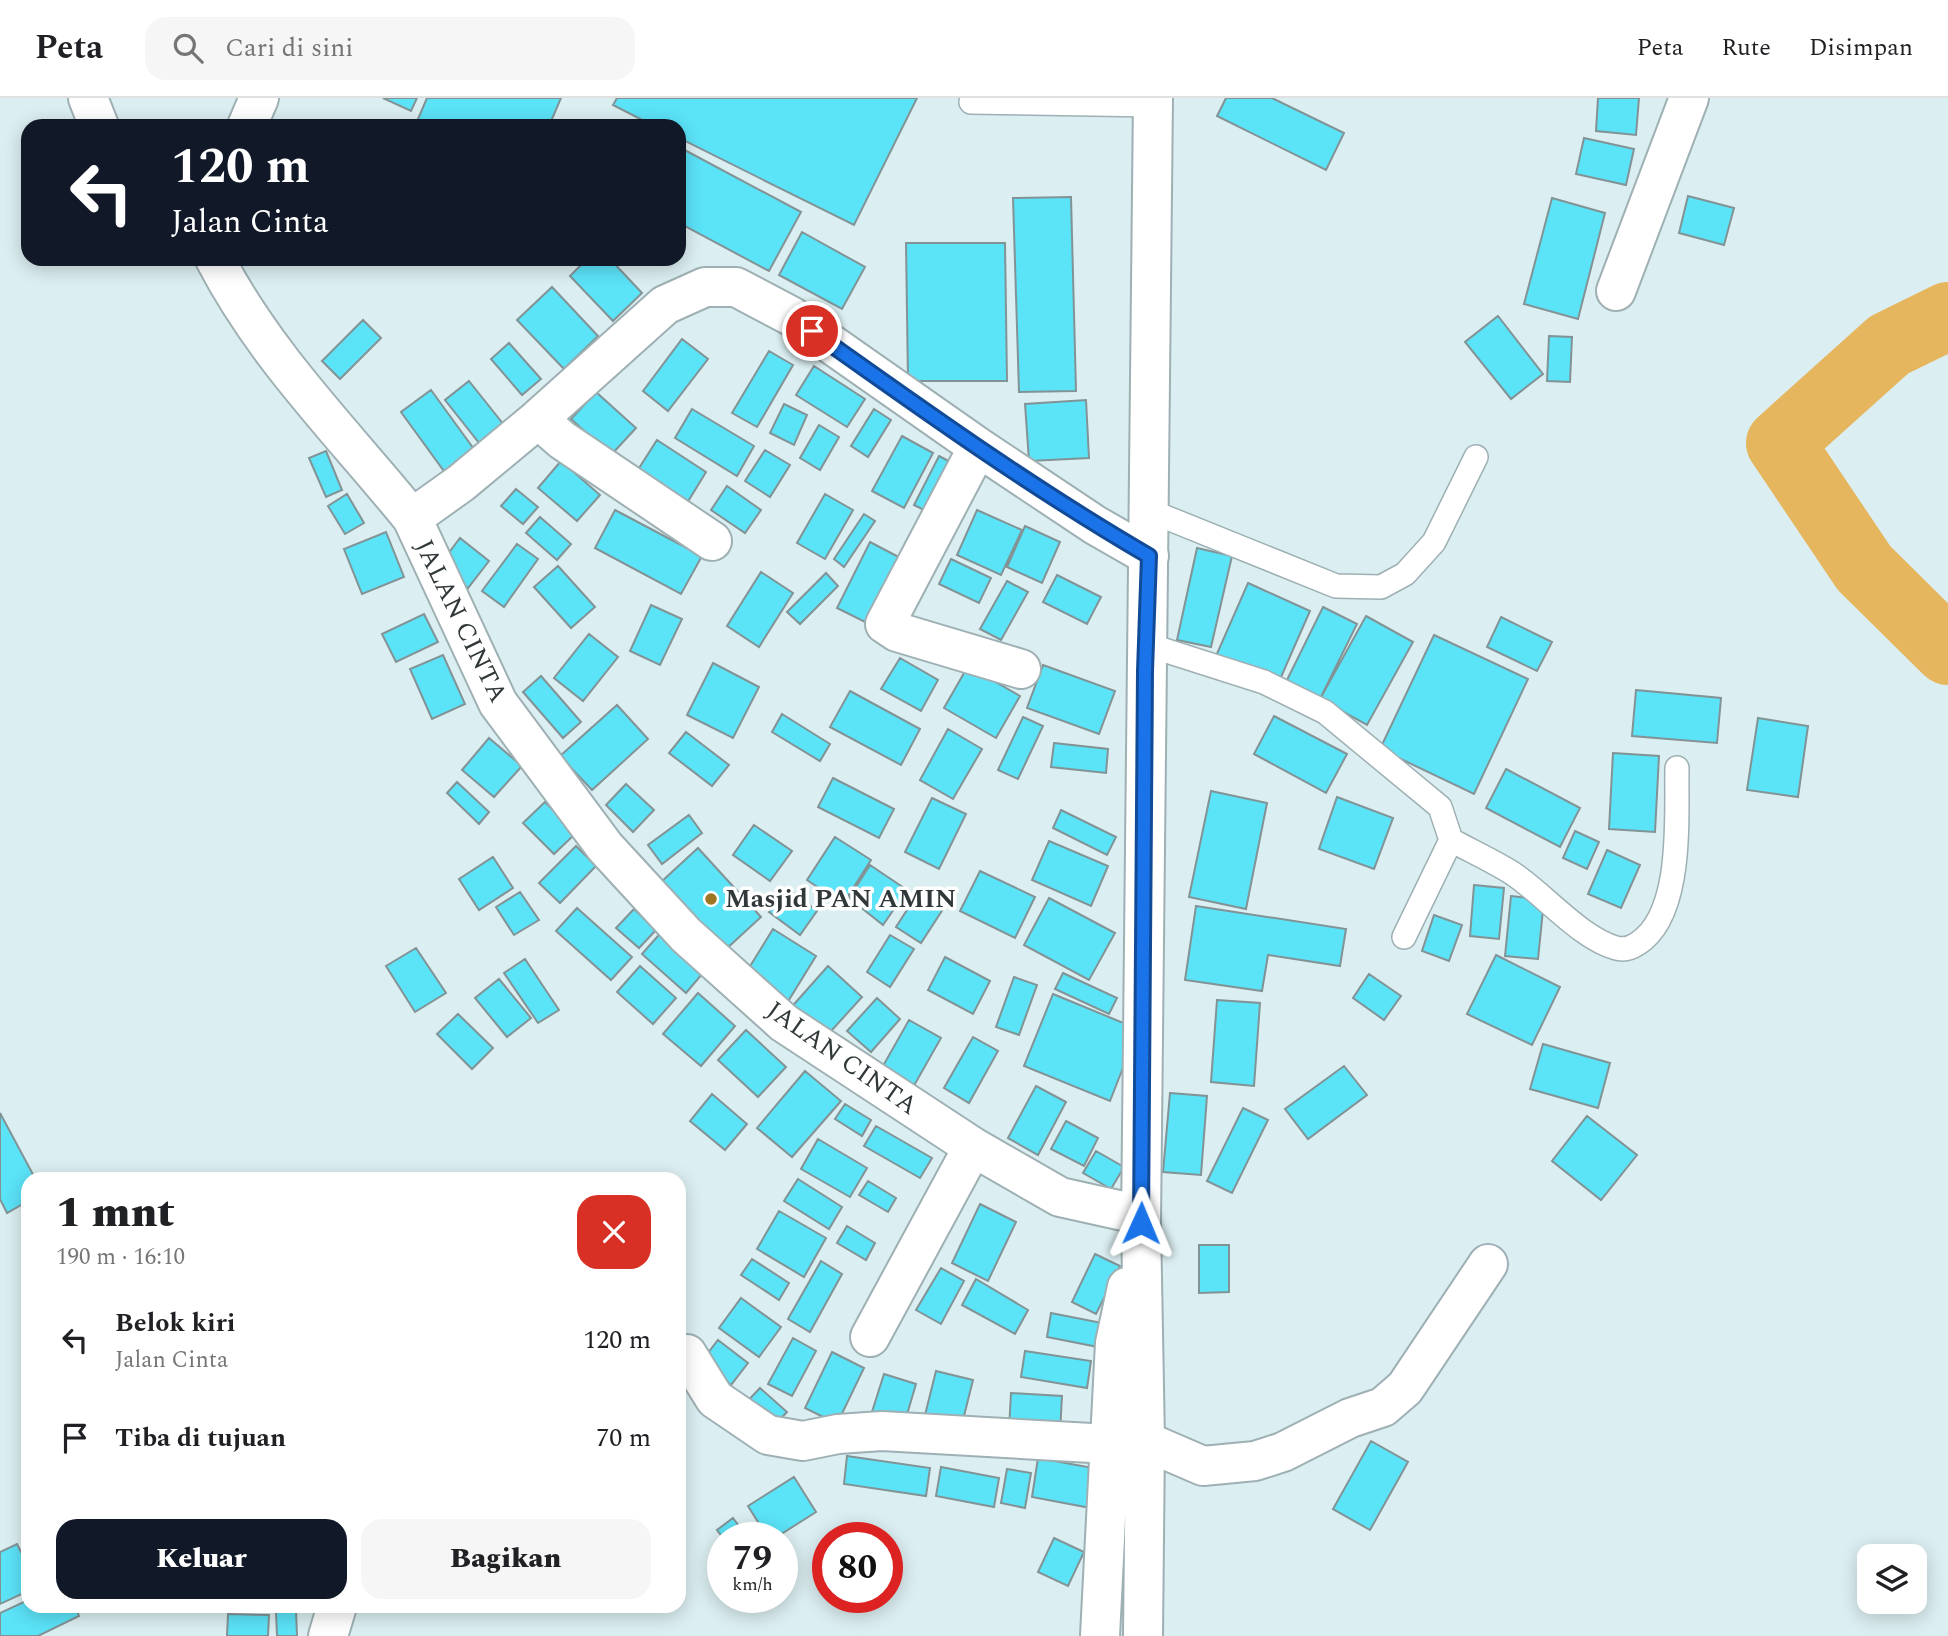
<!DOCTYPE html>
<html lang="id">
<meta charset="utf-8">
<style>
body{margin:0;font-family:Spectral,serif;background:#f6f6f6;color:#202124;height:100vh;display:flex;flex-direction:column;font-size:26px;white-space:nowrap}
*{box-sizing:border-box;margin:0}
p{font-size:23px;color:#757577}
.icon{flex:none;width:38px;height:38px;fill:none;stroke:currentColor;stroke-width:2;stroke-linecap:round;stroke-linejoin:round}
.map{position:relative;flex:1;overflow:hidden}
.side{position:absolute;left:21px;top:1074px;width:665px;height:441px;display:flex;flex-direction:column;background:#fff;border-radius:21px;box-shadow:0 4px 18px #0003}
.side>*{flex:none}
.banner{position:absolute;left:21px;top:21px;width:665px;height:147px;border-radius:21px;box-shadow:0 4px 18px #0003;background:#111827;color:#fff;overflow:hidden}
.controls{position:absolute;left:1857px;top:1446px;display:grid;gap:14px}
.controls a{display:grid;place-items:center;width:70px;height:70px;border-radius:14px;background:#fff;box-shadow:0 4px 18px #0003;font-size:35px}
.speed{position:absolute;left:707px;top:1424px;display:flex;gap:14px;font-size:35px;font-weight:700;text-align:center}
.speed>*{display:grid;place-content:center;width:91px;height:91px;border-radius:50%;background:#fff;box-shadow:0 4px 18px #0003;line-height:1}
.speed small{font-size:18px;font-weight:400}
.speed .limit{border:10px solid #d22;background:#fff;color:#111}
.pin{position:absolute;display:grid;place-items:center;width:60px;height:60px;color:#fff;margin:-30px;border:4px solid #fff;border-radius:50%;box-shadow:0 2px 7px #0007}
.me{position:absolute;width:77px;margin:-38px;rotate:1deg;stroke-linejoin:round;filter:drop-shadow(0 0 5px #0008)}
.turn{display:flex;align-items:center;gap:24px;height:147px;padding:0 35px;font-size:32px}
.turn .icon{width:91px;height:91px;stroke-width:2.5}
.turn b{display:block;font-size:49px;line-height:60px}
.round{display:grid;place-items:center;flex:none;width:74px;height:74px;border-radius:21px;background:#f6f6f6}
.headline{display:flex;align-items:center;justify-content:space-between;height:119px;padding:0 35px}
h1{font-size:42px;font-weight:800;line-height:52px}
.primary-button{display:flex;gap:14px;margin-top:auto;padding:14px 35px}
.primary-button a{flex:1;height:80px;border-radius:21px;background:#111827;color:#fff;font-size:28px;font-weight:800;line-height:80px;text-align:center}
.primary-button a+a{background:#f6f6f6;color:#202124}
ul{padding:0;list-style:none}
li{display:flex;align-items:center;gap:21px;height:98px;padding:0 35px}
li div{flex:1}
li b{display:block;font-size:26px}
li em{font-style:normal}
header{display:flex;align-items:center;gap:42px;box-sizing:border-box;height:98px;padding:0 35px;background:#fff;border-bottom:2px solid #e0e0e0}
header strong{font-size:33px}
nav{display:flex;gap:38px;margin-inline-start:auto;font-size:24px}
.search{width:490px;height:63px;background:#f6f6f6;display:flex;align-items:center;gap:18px;box-sizing:border-box;padding:0 24px;border-radius:21px;color:#757577;font-size:26px}
.map>svg:first-child{display:block}
.lines{fill:none;stroke-linecap:round;stroke-linejoin:round}
.river{stroke:#e6b65e;stroke-width:68}
.building{fill:#5be3f8;stroke:#829396;stroke-width:2}
.lane-casing{stroke:#9eb0b3;stroke-width:26}
.street-casing{stroke:#9eb0b3;stroke-width:42}
.highway-casing{stroke:#9eb0b3;stroke-width:42}
.lane{stroke:#fff;stroke-width:23}
.street{stroke:#fff;stroke-width:38}
.highway{stroke:#fff;stroke-width:38}
.route-casing{stroke:#114b97;stroke-width:18}
.route{stroke:#1a73e8;stroke-width:12}
.poi-dot{fill:#9e7623;stroke:#fff;stroke-width:2.5}
.labels{text-anchor:middle;dominant-baseline:central;stroke-width:7;stroke-linejoin:round;paint-order:stroke}
.street-label{font-size:26px;fill:#313839;stroke:#fff}
.poi-label{font-size:26px;font-weight:bold;fill:#313839;stroke:#fff;text-anchor:start}
</style>
<header>
<strong>Peta</strong>
<div class="search"><svg class="icon" aria-label="search" viewBox="0 0 24 24"><circle cx="10" cy="10" r="6"/><path d="M15 15l6 6"/></svg>Cari di sini</div>
<nav><a>Peta</a><a>Rute</a><a>Disimpan</a></nav>
</header>
<div class="map">
<svg width="1948" height="1538" viewBox="0 0 1948 1538">
<rect width="100%" height="100%" fill="#dbeef1"/>
<g class="lines">
<path class="river" d="M1948 218 1889 247 1780 345 1864 470 1948 553"/>
</g>
<path class="building" d="M383 0H417L411 13Z
M427 0H561L549 28H415Z
M617 0H917L854 127 679 40V28H654L613 7Z
M1226 0H1272L1344 35 1326 72 1217 18Z
M1598 0H1639L1636 37 1596 33Z
M1584 40 1634 51 1626 87 1576 76Z
M679 49 801 114 769 173 679 125Z
M1688 98 1734 110 1724 147 1679 135Z
M1071 99 1076 293 1019 294 1013 100Z
M1552 100 1605 115 1578 221 1524 206Z
M802 134 865 169 842 211 779 177Z
M906 145H1005L1007 283H908Z
M587 161H610L642 195 613 223 570 178Z
M552 189 598 238 564 271 517 222Z
M1498 218 1543 276 1511 301 1465 244Z
M363 222 381 240 340 281 322 263Z
M1549 238 1572 239 1570 284 1547 283Z
M682 241 708 261 668 313 643 293Z
M509 245 541 281 522 297 491 261Z
M769 253 793 267 757 329 732 315Z
M814 268 865 301 847 329 796 297Z
M469 283 504 327 480 346 445 302Z
M431 292 479 358 449 380 401 314Z
M596 294 636 330 611 357 571 321Z
M1086 302 1089 360 1029 363 1025 306Z
M784 306 807 317 794 347 770 335Z
M692 311 754 348 737 378 675 340Z
M874 311 891 322 868 359 851 348Z
M819 327 839 339 820 372 800 360Z
M902 338 933 355 904 410 872 393Z
M657 342 706 374 684 410 634 378Z
M765 352 790 367 770 399 745 383Z
M326 353 342 392 326 399 309 360Z
M939 358 960 369 936 418 914 407Z
M561 363 600 397 577 423 538 390Z
M727 388 761 412 745 435 711 412Z
M516 391 538 409 523 426 501 408Z
M347 396 364 425 345 436 328 408Z
M825 396 853 412 825 461 797 445Z
M615 412 702 458 681 496 595 450Z
M977 412 1022 432 1001 477 957 457Z
M864 416 875 423 844 469 834 461Z
M540 419 571 446 557 462 526 435Z
M1025 428 1060 444 1042 485 1007 469Z
M386 434 404 479 362 496 344 451Z
M460 440 489 463 468 490 439 468Z
M870 444 912 466 879 531 837 510Z
M517 446 538 461 504 509 482 493Z
M1197 450 1232 458 1211 549 1177 542Z
M951 461 991 480 979 505 939 486Z
M558 468 595 509 571 530 534 489Z
M761 474 793 495 759 549 727 528Z
M826 475 838 488 800 526 787 514Z
M1057 477 1101 499 1087 526 1043 504Z
M1007 483 1028 494 1001 542 980 531Z
M1248 485 1310 513 1278 586 1216 558Z
M651 507 682 521 660 567 630 553Z
M1323 509 1357 526 1318 605 1284 588Z
M424 516 438 544 396 564 382 536Z
M1366 518 1413 544 1367 627 1320 601Z
M1501 519 1552 544 1537 573 1487 549Z
M589 536 618 559 583 603 554 580Z
M1434 537 1528 581 1474 696 1380 651Z
M443 557 465 606 432 621 410 571Z
M900 560 938 582 921 613 881 591Z
M713 565 759 589 733 640 687 617Z
M1043 567 1115 593 1099 636 1027 610Z
M968 568 1020 598 996 640 944 610Z
M541 578 581 624 563 640 523 594Z
M1636 592 1721 600 1717 645 1632 638Z
M850 593 920 631 901 667 830 629Z
M617 607 648 641 592 692 560 658Z
M782 616 830 646 820 663 772 634Z
M1274 618 1347 656 1326 695 1254 656Z
M1023 619 1043 628 1018 681 998 672Z
M1758 620 1808 628 1798 699 1747 692Z
M948 631 982 651 953 701 920 682Z
M686 634 729 667 712 688 669 655Z
M489 640 522 668 494 699 462 672Z
M1054 645 1108 651 1106 675 1051 669Z
M1613 655 1659 658 1655 734 1609 731Z
M1506 671 1580 710 1560 749 1486 710Z
M833 680 894 711 879 740 818 709Z
M457 684 489 714 479 726 447 695Z
M626 686 654 712 633 734 606 707Z
M1211 693 1267 705 1246 811 1189 799Z
M1337 699 1393 720 1374 771 1319 751Z
M932 700 966 716 939 771 905 754Z
M545 704 576 735 554 756 523 725Z
M1061 712 1116 739 1107 757 1053 730Z
M689 717 702 735 662 766 648 747Z
M754 727 792 753 770 783 733 757Z
M1575 733 1599 744 1587 771 1563 760Z
M835 739 871 762 843 806 807 782Z
M1049 743 1108 768 1091 808 1032 782Z
M576 748 596 768 560 805 539 785Z
M698 750 761 819 724 853 661 784Z
M1607 752 1640 767 1621 810 1588 796Z
M493 759 513 790 479 812 459 781Z
M870 767 907 792 883 827 849 800Z
M980 773 1035 799 1015 840 960 813Z
M1474 787 1504 790 1499 841 1470 838Z
M787 790 817 813 800 837 769 814Z
M920 792 945 808 921 845 896 829Z
M520 794 539 822 514 837 496 809Z
M1511 798 1544 802 1538 861 1505 858Z
M1049 800 1115 835 1089 882 1024 847Z
M1196 808 1346 831 1340 868 1268 857 1262 893 1185 882Z
M577 810 632 859 611 882 556 833Z
M634 811 656 832 639 850 616 830Z
M1434 817 1462 827 1449 863 1422 853Z
M665 830 708 869 686 895 642 856Z
M773 831 816 858 787 905 744 878Z
M890 837 914 851 890 889 867 874Z
M416 850 446 895 415 914 386 868Z
M1496 857 1560 889 1532 947 1467 916Z
M945 859 990 883 973 916 928 892Z
M525 861 559 912 538 925 504 875Z
M640 868 676 900 653 926 617 894Z
M828 868 862 899 822 943 788 913Z
M1063 875 1117 900 1109 916 1055 891Z
M1369 876 1401 898 1384 922 1353 900Z
M1014 879 1037 887 1019 937 996 929Z
M499 881 531 920 507 939 475 900Z
M698 895 735 928 701 968 663 936Z
M1053 896 1138 931 1110 1003 1024 968Z
M877 900 900 921 871 954 847 933Z
M1217 902 1260 905 1254 988 1211 984Z
M458 916 493 950 472 971 437 936Z
M909 922 941 940 907 1000 875 982Z
M746 932 786 969 758 999 718 962Z
M973 939 998 953 969 1005 944 990Z
M1543 946 1610 965 1598 1010 1530 991Z
M1344 968 1367 997 1308 1041 1285 1011Z
M805 973 841 1003 792 1059 757 1030Z
M1036 988 1066 1004 1038 1057 1008 1040Z
M1170 995 1207 998 1201 1077 1163 1074Z
M712 996 747 1026 725 1052 690 1023Z
M845 1006 871 1022 862 1038 835 1021Z
M1243 1010 1268 1022 1232 1095 1207 1083Z
M0 1015 36 1082H28V1103L7 1115 0 1101Z
M1587 1018 1637 1057 1601 1102 1552 1063Z
M1066 1023 1098 1040 1084 1068 1051 1051Z
M876 1028 932 1060 920 1080 864 1048Z
M818 1041 867 1070 850 1099 801 1071Z
M1096 1053 1124 1069 1111 1091 1083 1075Z
M798 1081 842 1109 829 1131 784 1103Z
M868 1083 896 1100 888 1114 859 1097Z
M980 1106 1016 1124 988 1183 952 1165Z
M779 1113 826 1140 804 1179 757 1151Z
M847 1128 875 1145 866 1162 837 1145Z
M1199 1147H1229V1194L1199 1195Z
M1095 1156 1120 1168 1096 1216 1072 1204Z
M752 1161 789 1185 779 1202 741 1177Z
M821 1163 842 1176 810 1234 788 1221Z
M941 1170 964 1183 941 1226 916 1212Z
M976 1181 1028 1212 1015 1236 962 1207Z
M741 1200 781 1229 759 1259 719 1230Z
M1051 1215 1102 1225 1098 1249 1047 1239Z
M793 1240 816 1253 792 1298 768 1286Z
M718 1242 748 1265 731 1287 701 1264Z
M1025 1253 1091 1263 1087 1290 1021 1279Z
M832 1254 864 1270 837 1326 805 1310Z
M936 1273 973 1282 960 1334 923 1325Z
M884 1276 916 1286 903 1330 870 1320Z
M760 1290 787 1314 770 1332 743 1308Z
M1011 1295 1062 1298 1060 1334 1009 1331Z
M1371 1343 1408 1364 1370 1432 1333 1411Z
M847 1358 930 1370 926 1398 844 1386Z
M1038 1360 1104 1372 1096 1411 1032 1399Z
M941 1369 999 1380 994 1409 936 1398Z
M1007 1371 1031 1375 1025 1410 1001 1405Z
M794 1379 816 1414 775 1440H768L748 1408Z
M733 1420 748 1440H723L717 1432Z
M1054 1440 1084 1454 1068 1488 1038 1474Z
M17 1446 28 1468V1493L0 1506V1454Z
M28 1502V1508H75L79 1518 38 1538H0V1515Z
M296 1512 297 1538H277L276 1514Z
M228 1516 269 1517 268 1538H227Z"/>
<g class="lines">
<defs>
<path id="lane" d="M971 4 1153 7
M1150 413 1336 488 1381 489 1405 476 1434 444 1476 359
M1145 546 1264 584 1325 614 1440 709 1451 742 1404 839
M1451 742C1471 753 1493 763 1512 775 1544 796 1580 840 1616 850 1623 852 1631 850 1637 846 1684 817 1676 718 1677 670"/>
<path id="street" d="M88 0 99 28
M247 28 259 0
M215 161C265 258 343 335 412 420
M1616 193 1689 0
M538 321 562 342 712 443
M978 349 885 526 897 534 1021 571
M1141 1117 1060 1099 973 1049 784 925 686 837 605 749 498 605 412 420 461 385 538 321 665 207 705 189H736L791 218 978 349 1095 427 1149 458
M870 1239 973 1049
M687 1256 715 1301 768 1337 803 1343 838 1336 882 1333 1109 1346
M1145 1343 1203 1368 1255 1363 1283 1354 1350 1320 1383 1309 1405 1290 1488 1166
M328 1538 337 1508"/>
<path id="highway" d="M1100 1538 1115 1245 1127 1189
M1143 1538 1145 1343 1141 1125 1153 0"/>
</defs>
<use href="#lane" class="lane-casing"/>
<use href="#street" class="street-casing"/>
<use href="#highway" class="highway-casing"/>
<use href="#lane" class="lane"/>
<use href="#street" class="street"/>
<use href="#highway" class="highway"/>
</g>
<g class="lines">
<defs>
<path id="route" d="M812 233C922 311 1032 390 1149 458L1145 573 1141 1125"/>
</defs>
<use href="#route" class="route-casing"/>
<use href="#route" class="route"/>
</g>
<circle class="poi-dot" cx="711" cy="801" r="7"/>
<g class="labels">
<g class="street-label">
<text transform="translate(461 523) rotate(64)">JALAN CINTA</text>
<text transform="translate(842 960) rotate(35)">JALAN CINTA</text>
</g>
<g class="poi-label">
<text x="725" y="801">Masjid PAN AMIN</text>
</g>
</g>
</svg>
<div class="controls">
<a><svg class="icon" aria-label="layers" viewBox="0 0 24 24"><path d="M12 4l9 5-9 5-9-5zM3 14l9 5 9-5"/></svg></a>
</div>
<div class="speed"><div>79<small>km/h</small></div><div class="limit">80</div></div>
<div class="pin" style="left:812px;top:233px;background:#d93025"><svg class="icon" aria-label="arrive" viewBox="0 0 24 24"><path d="M6 21V4h12l-3 4 3 4H6"/></svg></div>
<svg class="me" style="left:1141px;top:1125px" viewBox="-20 -20 40 40"><path d="M0-17L14 15 0 8-14 15z" fill="#1a73e8" stroke="#fff" stroke-width="4"/></svg>
<div class="banner">
<div class="turn"><svg class="icon" aria-label="left" viewBox="0 0 24 24"><path d="M17 20v-9H6M10 6l-5 5 5 5"/></svg><div><b>120 m</b>Jalan Cinta</div></div>
</div>
<section class="side">
<div class="headline"><div><h1>1 mnt</h1><p>190 m · 16:10</p></div><a class="round" style="background:#d93025;color:#fff"><svg class="icon" aria-label="close" viewBox="0 0 24 24"><path d="M6 6l12 12M18 6L6 18"/></svg></a></div>
<ul>
<li><svg class="icon" aria-label="left" viewBox="0 0 24 24"><path d="M17 20v-9H6M10 6l-5 5 5 5"/></svg><div><b>Belok kiri</b><p>Jalan Cinta</p></div><em>120 m</em></li>
<li><svg class="icon" aria-label="arrive" viewBox="0 0 24 24"><path d="M6 21V4h12l-3 4 3 4H6"/></svg><div><b>Tiba di tujuan</b></div><em>70 m</em></li>
</ul>
<div class="primary-button"><a>Keluar</a><a>Bagikan</a></div>
</section>
</div>
